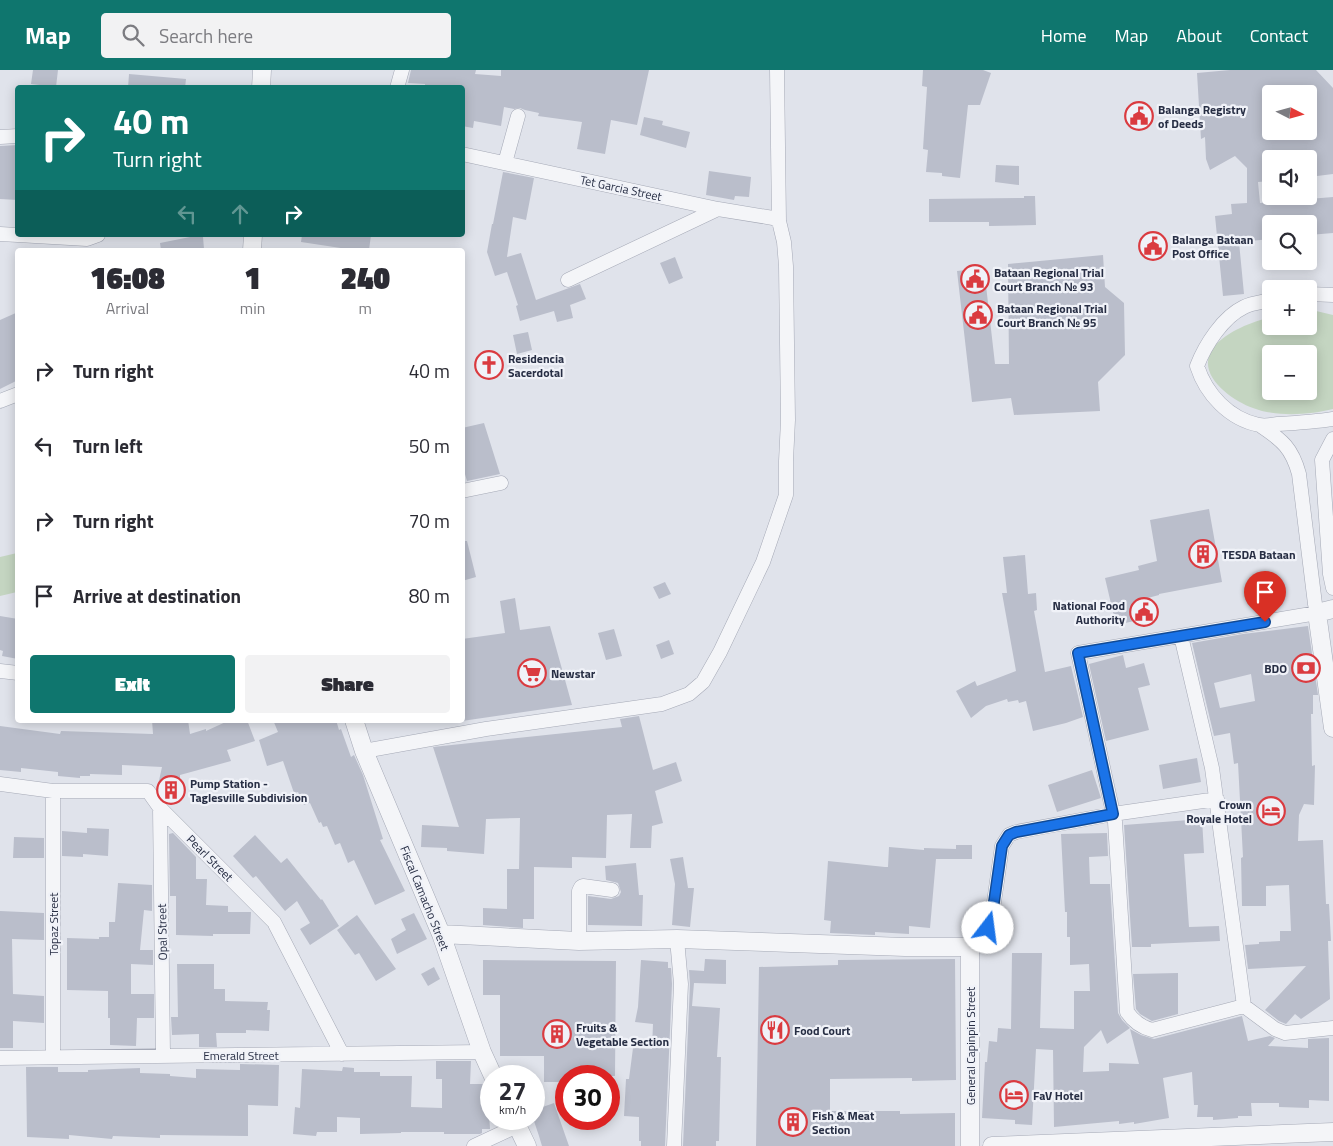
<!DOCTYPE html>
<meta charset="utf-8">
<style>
body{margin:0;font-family:"Titillium Web",sans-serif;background:#f2f2f3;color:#2b2b33;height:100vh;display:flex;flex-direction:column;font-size:19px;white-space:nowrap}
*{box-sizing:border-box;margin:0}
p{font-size:16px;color:#7c7c81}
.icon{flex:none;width:28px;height:28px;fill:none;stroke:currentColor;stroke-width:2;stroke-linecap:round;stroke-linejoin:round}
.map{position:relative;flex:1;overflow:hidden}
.side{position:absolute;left:15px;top:178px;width:450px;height:475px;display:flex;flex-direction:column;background:#fff;border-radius:5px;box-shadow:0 2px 12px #0003}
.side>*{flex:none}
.banner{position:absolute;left:15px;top:15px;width:450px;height:152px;border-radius:5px;box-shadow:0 2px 12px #0003;background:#0f766e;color:#fff;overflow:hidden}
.needle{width:32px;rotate:96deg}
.controls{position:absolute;left:1262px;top:15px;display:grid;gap:10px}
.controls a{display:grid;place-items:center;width:55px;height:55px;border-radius:5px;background:#fff;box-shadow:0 2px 12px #0003;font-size:25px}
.speed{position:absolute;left:480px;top:995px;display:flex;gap:10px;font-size:25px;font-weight:700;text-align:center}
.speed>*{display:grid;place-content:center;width:65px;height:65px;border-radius:50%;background:#fff;box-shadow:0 2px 12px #0003;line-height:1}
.speed small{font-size:12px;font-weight:400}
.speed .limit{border:8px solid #d22;background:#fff;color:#111}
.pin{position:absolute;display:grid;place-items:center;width:42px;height:42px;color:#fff;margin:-51px -21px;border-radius:50% 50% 50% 0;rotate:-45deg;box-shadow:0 0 5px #0007}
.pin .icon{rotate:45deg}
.me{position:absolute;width:55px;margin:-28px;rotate:15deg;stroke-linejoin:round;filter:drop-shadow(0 0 4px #0008)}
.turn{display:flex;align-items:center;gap:18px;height:105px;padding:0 15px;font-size:22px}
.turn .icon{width:65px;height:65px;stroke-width:2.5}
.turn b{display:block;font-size:35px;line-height:42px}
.lanes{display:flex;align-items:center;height:48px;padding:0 15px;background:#0003;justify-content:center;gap:25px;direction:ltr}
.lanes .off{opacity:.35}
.eta{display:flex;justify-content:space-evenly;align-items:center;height:85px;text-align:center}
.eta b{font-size:30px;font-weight:800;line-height:35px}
.action{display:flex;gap:10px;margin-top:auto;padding:10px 15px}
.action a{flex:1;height:58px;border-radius:5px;background:#0f766e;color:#fff;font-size:20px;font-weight:800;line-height:58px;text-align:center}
.action a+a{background:#f2f2f3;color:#2b2b33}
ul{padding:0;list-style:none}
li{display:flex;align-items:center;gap:15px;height:75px;padding:0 15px}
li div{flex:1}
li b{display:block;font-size:19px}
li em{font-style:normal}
header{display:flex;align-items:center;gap:30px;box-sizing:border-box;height:70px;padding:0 25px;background:#0f766e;color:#fff}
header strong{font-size:24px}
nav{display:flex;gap:28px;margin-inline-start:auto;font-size:18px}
.search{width:350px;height:45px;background:#f2f2f3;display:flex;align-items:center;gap:12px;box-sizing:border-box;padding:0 18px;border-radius:5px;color:#7c7c81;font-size:19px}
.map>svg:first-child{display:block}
.green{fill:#c4d5c1;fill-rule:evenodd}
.building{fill:#babecb;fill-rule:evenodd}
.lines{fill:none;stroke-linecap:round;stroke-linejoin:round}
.minor-casing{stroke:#a5a9b6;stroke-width:15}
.tertiary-casing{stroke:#a5a9b6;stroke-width:19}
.minor{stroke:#f4f5f8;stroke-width:14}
.tertiary{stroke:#f4f5f8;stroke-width:18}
.route-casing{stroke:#114b97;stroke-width:12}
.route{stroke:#1a73e8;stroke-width:9}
.labels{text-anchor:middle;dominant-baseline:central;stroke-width:4.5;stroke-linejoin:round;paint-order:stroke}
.poi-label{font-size:12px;font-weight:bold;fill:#272e44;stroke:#f0f2f8;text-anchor:start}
.street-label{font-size:12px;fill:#272e44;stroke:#f0f2f8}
</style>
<header>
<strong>Map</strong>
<div class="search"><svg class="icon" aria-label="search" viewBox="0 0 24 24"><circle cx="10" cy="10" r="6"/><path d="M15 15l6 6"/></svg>Search here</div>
<nav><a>Home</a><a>Map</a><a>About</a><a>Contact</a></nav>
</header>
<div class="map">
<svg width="1333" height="1076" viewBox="0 0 1333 1076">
<rect width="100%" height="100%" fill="#e0e3eb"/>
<path class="green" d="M1312 240 1333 245V339C1310 345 1275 347 1253 338 1231 330 1193 303 1214 277 1227 261 1252 252 1271 247V256H1309V241ZM1271 284H1309V321H1271Z
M17 483V522L0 526V487Z"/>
<path class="building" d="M33 0H58L56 17 31 14Z
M411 0H476L475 4 501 6V0H649L637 55 611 50 605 84 577 79 582 52 538 46 539 43 525 40 520 38 514 39 504 37 501 56 474 51 473 58 462 56V18H425V14L408 13Z
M923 0H983L991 3 980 35H968L960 108 942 106V103L926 102 928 80 923 79 927 17 922 16Z
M1230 0H1316L1333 18V104L1309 107V89H1271V111L1258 112 1260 133 1333 127V163L1309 165V154H1271V169L1239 172 1244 224 1223 226 1215 146 1232 144 1231 134 1247 133V98L1235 86 1210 100 1206 89 1205 67 1201 69 1197 3ZM1271 24H1309V61H1271Z
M129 4 186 9 185 18H128Z
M644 47 663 51 662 55 690 62 686 78 640 65Z
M18 75V130L0 129V76Z
M996 95 1019 96V115L995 112Z
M709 101 751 107 749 127 735 126 734 130 706 125Z
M503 102 534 108 526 150 513 147 507 187 521 183 536 230 580 214 586 229 570 235 573 248 557 252 554 241 520 251 516 236 518 235 507 202 495 206 487 182 492 154H493Z
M1024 126H1035L1036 155 989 156V152H929V129L1024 128Z
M302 165H371L369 180H354L301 172Z
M190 167H203L204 179 161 180 160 173Z
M1103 185 1105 217 1124 233 1125 285 1098 312 1100 341 1014 345 1011 328 972 332 957 201 984 198 995 294H1009L1008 194Z
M675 187 683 208 669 214 660 193Z
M18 242V310L0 319V250Z
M528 262 532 280 517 284 513 265Z
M484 353 500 404 467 411 462 394V358Z
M1209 439 1222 512 1159 524V525L1144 529 1148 548 1116 555 1105 508 1139 500 1138 496 1157 491 1150 450Z
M462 471H467L476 507 462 511Z
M1025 485 1028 524 1036 523 1037 540 1034 541 1045 602 1071 596 1083 647 1066 653 1033 661 1026 631 1019 633 1018 630 1008 632 1007 629 986 636 971 648 956 621 975 611 977 616 1016 601 1002 523H1007L1003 487Z
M665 512 671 524 659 529 653 517Z
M515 528 520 560 550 556 572 635 462 651V569L505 563 500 531Z
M0 546 18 549V589L2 586 3 581 0 580Z
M1308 556 1318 625H1313V644H1311L1312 696 1315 695 1314 735 1304 734 1299 745 1298 771 1323 770 1326 834H1329L1331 871H1328L1330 929 1301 949 1295 944 1286 954 1279 951 1265 940 1306 896 1248 899 1245 875 1259 874V872L1280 871V861H1291L1289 815 1266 816V836H1242L1241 788 1243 787 1238 693 1234 694 1230 663 1214 666 1192 573 1243 564ZM1251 604 1255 631 1220 638 1214 613Z
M614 559 622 586 606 590 598 563Z
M669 570 674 584 661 589 656 575Z
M1123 585 1126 598 1144 593 1150 615 1138 618 1149 660 1106 671 1089 594Z
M639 646 653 700 676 692 682 711 655 721 663 753 652 756 651 778H630L632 744 607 745 606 788 572 787V798L534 797V849H523V858L483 855V838L507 839V799H519L520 748 486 749 484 784 447 781V778L421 777 422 755 459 757 433 677 622 657 620 649Z
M152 650H188L190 664 206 659V661L230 650H247L255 671 227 680 231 691 180 705V724L168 726 158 715 162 697 122 695V705L90 704V706H80V708L58 706V702L21 698V702L0 700V656L60 664 61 661 153 664Z
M273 650H336L339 660 341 659 351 687 354 685 363 705 383 769 380 770 405 821 375 835 354 790 348 793 340 773 335 775 327 756 323 757 321 752 319 753 310 733 304 735 298 722 294 723 283 691 267 696 259 670 278 662Z
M1197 688 1201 712 1163 719 1159 695Z
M1092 700 1101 728 1057 742 1048 715Z
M1202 749 1204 783 1184 784 1189 857 1219 856 1220 871 1151 874V877H1132L1124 755Z
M87 758 109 759 108 786 83 784V787L62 786V761L87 763Z
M173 763 196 787V809H207L206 835 228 836V842H251L250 864H213V866L176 865V826H170L169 764Z
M1107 763 1108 786 1089 787 1090 814H1110L1118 943 1122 950 1130 958 1107 974 1101 960 1084 977 1083 1002 1109 1001V993L1139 994 1130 959 1141 965 1154 969 1242 946 1248 971 1270 966 1275 968 1268 976 1308 978V969L1329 968V1031L1309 1030V1038L1279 1037V1033H1251L1252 1046H1238V1048L1213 1050V1047H1197L1198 1035H1194L1192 1002 1163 1008 1169 1048 1134 1054V1052L1119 1054V1051L1054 1057 1053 980 1036 979 1032 1055 1015 1054V1050L982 1048 985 992H987L989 971 997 972 998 958 1011 959 1012 883H1042L1040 958 1074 959V921H1090L1089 894 1070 895V867H1067V842H1065L1061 764Z
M255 765 281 793 287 788 321 830 322 829 339 856 310 875 300 859 310 853 297 831 285 841 256 806 253 808 233 786Z
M14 767 44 768V788H13Z
M956 775H972V789H936L930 858 909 856V864L875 862V865L830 863 831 851 824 850 828 791 885 797H888L889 777 924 780V778L956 779Z
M683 787 688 818H694L690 857 672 855 675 814 670 789Z
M636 793 639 825H643L642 856 588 855V826L611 829 619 826 621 822 618 813 606 810 605 796Z
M118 813 152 815V841L144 840 140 880H153V895L131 894V924H154V948H137L136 976 110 975V948H108V921L67 920V868L99 869V867H109V852H115Z
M0 841 44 843V870L12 869 13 924 44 926V953L13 951V978H0Z
M414 843 427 869 397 884 391 869 406 860 401 849Z
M357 845 396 899 376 911 359 883 355 885 337 860Z
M705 889 726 890V914L694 913 692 936 720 938 717 987H721L719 1071H716V1076H683L690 914 689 900 704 901Z
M955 889 956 1010 912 1011V1008L830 1009V1041H900V1044L955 1043V1076H756L759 897 838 895V890Z
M483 890 616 891 615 1006H566V1012H544V986H500V925H483Z
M641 890 668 892V898H671L672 914 665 1076H641V1071H639V1047L624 1046 626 1009H629L633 978 652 979 653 954 635 952 638 937Z
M177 894H214V919H225V931L268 932 267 940H270L269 961 246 960V963H216L217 977H199V964L172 965 171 947H178Z
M434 897 440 909 428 916 421 904Z
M1178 903V944L1152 951 1140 944 1136 939 1133 904Z
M436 991H471L470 1014H486L487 1015 490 1059H482V1063L480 1064H444V1062H401V1063L360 1064V1048L337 1047V1062H317L316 1066 293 1064 295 1037 300 1038 302 999 342 1001 343 997 354 998V1002H380V1006H412L411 1037 442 1038V1009H436Z
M240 994 279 995 278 1036 248 1035V1066L160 1065V1068L113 1066 112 1069 69 1065V1069L27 1067 26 997H58V1002H88V1000L140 998V1003L170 1004V1006L196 1008V999L240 1000Z
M554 1033 562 1056 569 1076H542L539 1066 534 1051V1040Z"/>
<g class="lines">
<defs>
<path id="minor" d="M397 18 402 0
M0 67 18 66
M462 84 718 139 773 148 779 151
M505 93 518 46
M0 164 87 169 98 165
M568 210 718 139
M1309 224 1333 225
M1271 230C1263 232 1252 233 1244 237 1223 247 1205 275 1197 296 1206 324 1229 349 1259 355 1265 356 1272 355 1278 354 1297 353 1315 352 1333 349
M0 331 18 324
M1333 369 1322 390 1330 504 1333 518
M462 421 501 413
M1181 566 1212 698 1244 936 1275 959 1285 963 1333 958
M0 601 18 603
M364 681 486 659 662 634 689 624 703 612 720 582 763 492 786 425V391L788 350 786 196 784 172 779 151 777 0
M0 714 53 721H148L160 738 274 852 342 984
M53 721V987
M160 738 163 985
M579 871V821L581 817 583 816 612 820
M970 877 982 866 988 858 993 839 1002 776 1009 765 1016 762 1113 744 1217 729
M1244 936 1152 960C1141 957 1133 951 1127 942L1115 752 1078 583 1317 543 1315 534 1299 404C1292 378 1282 370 1261 356
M0 988 482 982
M474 1076 517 1056
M674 1076 681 914 677 869"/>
<path id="tertiary" d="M261 18 262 0
M252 180 253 165
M1333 539 1317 543 1333 658
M354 650 364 681 441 864 482 982 493 1006
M441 864 579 871 677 869 905 877H970V1076
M514 1049 527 1076
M992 1076 1333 1062"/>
</defs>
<use href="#minor" class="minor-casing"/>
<use href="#tertiary" class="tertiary-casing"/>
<use href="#minor" class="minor"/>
<use href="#tertiary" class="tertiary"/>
</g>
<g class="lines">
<defs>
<path id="route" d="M988 858 993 839 1002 776 1009 765 1016 762 1113 744 1078 583 1265 552"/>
</defs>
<use href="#route" class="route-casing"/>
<use href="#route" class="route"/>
</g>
<defs>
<symbol id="civic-ring" viewBox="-11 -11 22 22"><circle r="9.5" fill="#f0f2f8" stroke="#da3b40" stroke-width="1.5"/><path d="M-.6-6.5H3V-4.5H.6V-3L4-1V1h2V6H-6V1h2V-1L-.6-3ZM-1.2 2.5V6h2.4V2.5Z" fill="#da3b40"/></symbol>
<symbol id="church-ring" viewBox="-11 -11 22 22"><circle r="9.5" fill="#f0f2f8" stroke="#da3b40" stroke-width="1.5"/><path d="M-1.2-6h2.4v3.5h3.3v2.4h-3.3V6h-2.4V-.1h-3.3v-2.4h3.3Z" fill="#da3b40"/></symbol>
<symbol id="building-ring" viewBox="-11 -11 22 22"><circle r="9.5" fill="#f0f2f8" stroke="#da3b40" stroke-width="1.5"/><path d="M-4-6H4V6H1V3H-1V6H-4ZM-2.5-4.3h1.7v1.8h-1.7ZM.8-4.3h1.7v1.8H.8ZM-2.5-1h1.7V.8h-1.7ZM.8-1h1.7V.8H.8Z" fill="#da3b40"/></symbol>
<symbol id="bank-ring" viewBox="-11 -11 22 22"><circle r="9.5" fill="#f0f2f8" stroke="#da3b40" stroke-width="1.5"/><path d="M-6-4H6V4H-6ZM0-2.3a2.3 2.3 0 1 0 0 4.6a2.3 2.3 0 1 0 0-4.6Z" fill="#da3b40"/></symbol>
<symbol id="supermarket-ring" viewBox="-11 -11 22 22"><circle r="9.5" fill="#f0f2f8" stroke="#da3b40" stroke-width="1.5"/><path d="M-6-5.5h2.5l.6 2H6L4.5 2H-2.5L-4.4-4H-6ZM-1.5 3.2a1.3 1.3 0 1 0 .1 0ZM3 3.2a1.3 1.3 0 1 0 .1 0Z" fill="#da3b40"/></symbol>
<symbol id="hotel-ring" viewBox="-11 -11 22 22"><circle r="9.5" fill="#f0f2f8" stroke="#da3b40" stroke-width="1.5"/><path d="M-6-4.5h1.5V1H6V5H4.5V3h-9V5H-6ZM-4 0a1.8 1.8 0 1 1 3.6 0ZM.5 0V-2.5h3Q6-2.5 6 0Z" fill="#da3b40"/></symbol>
<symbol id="restaurant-ring" viewBox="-11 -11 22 22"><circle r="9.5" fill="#f0f2f8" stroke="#da3b40" stroke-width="1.5"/><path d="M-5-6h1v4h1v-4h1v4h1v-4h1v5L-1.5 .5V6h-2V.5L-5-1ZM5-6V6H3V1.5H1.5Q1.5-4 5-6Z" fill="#da3b40"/></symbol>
</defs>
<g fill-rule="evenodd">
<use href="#civic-ring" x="1123" y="30" width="32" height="32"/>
<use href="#civic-ring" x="1137" y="160" width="32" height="32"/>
<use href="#civic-ring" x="959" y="193" width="32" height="32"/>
<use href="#civic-ring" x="962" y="229" width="32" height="32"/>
<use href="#church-ring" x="473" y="279" width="32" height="32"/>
<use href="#building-ring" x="1187" y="468" width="32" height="32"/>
<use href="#civic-ring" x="1128" y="526" width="32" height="32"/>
<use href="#bank-ring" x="1290" y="582" width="32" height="32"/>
<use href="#supermarket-ring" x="516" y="587" width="32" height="32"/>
<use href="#building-ring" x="155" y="704" width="32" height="32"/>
<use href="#hotel-ring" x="1255" y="725" width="32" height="32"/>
<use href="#restaurant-ring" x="759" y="944" width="32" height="32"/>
<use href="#building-ring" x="541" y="948" width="32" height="32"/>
<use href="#hotel-ring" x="998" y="1009" width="32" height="32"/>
<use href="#building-ring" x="777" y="1036" width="32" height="32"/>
</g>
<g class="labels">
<g class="poi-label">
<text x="1158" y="39">Balanga Registry<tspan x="1158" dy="14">of Deeds</tspan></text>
<text x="1172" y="169">Balanga Bataan<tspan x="1172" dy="14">Post Office</tspan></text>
<text x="994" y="202">Bataan Regional Trial<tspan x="994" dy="14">Court Branch № 93</tspan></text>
<text x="997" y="238">Bataan Regional Trial<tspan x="997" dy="14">Court Branch № 95</tspan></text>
<text x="508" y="288">Residencia<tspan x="508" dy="14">Sacerdotal</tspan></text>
<text x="1222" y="484">TESDA Bataan</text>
<text x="1125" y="535" text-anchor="end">National Food<tspan x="1125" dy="14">Authority</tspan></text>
<text x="1287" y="598" text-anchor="end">BDO</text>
<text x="551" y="603">Newstar</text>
<text x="190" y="713">Pump Station -<tspan x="190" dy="14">Taglesville Subdivision</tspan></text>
<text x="1252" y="734" text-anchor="end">Crown<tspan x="1252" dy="14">Royale Hotel</tspan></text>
<text x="576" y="957">Fruits &amp;<tspan x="576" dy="14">Vegetable Section</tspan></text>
<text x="794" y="960">Food Court</text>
<text x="1033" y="1025">FaV Hotel</text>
<text x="812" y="1045">Fish &amp; Meat<tspan x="812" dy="14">Section</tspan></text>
</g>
<g class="street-label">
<text transform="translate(621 118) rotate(12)">Tet Garcia Street</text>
<text transform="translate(210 788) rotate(45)">Pearl Street</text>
<text transform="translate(425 828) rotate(68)">Fiscal Camacho Street</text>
<text transform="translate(53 854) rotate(-90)">Topaz Street</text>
<text transform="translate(162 862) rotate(-91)">Opal Street</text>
<text transform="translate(970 976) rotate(-90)">General Capinpin Street</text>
<text x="241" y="985">Emerald Street</text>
</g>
</g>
</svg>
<div class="controls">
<a><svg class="needle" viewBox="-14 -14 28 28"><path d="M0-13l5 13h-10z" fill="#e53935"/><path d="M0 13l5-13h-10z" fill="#7c7c81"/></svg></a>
<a><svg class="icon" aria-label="sound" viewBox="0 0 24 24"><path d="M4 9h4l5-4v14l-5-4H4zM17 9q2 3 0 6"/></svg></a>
<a><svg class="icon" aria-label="search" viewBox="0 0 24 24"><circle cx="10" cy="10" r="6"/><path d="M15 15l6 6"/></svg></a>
<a>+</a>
<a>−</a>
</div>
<div class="speed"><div>27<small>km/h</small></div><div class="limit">30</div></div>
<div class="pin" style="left:1265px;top:552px;background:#d93025"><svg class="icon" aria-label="arrive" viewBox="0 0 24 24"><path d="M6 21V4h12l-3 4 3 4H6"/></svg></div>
<svg class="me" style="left:988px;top:858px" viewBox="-20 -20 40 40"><circle r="19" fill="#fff"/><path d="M0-13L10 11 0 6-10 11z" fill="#1a73e8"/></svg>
<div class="banner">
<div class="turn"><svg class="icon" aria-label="right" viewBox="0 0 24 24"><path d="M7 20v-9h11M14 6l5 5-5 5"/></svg><div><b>40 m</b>Turn right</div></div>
<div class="lanes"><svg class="icon off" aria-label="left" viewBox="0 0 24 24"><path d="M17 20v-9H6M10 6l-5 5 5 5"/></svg><svg class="icon off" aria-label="ahead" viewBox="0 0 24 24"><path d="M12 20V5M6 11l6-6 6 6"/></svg><svg class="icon" aria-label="right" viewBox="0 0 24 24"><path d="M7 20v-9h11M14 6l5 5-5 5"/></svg></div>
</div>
<section class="side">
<div class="eta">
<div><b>16:08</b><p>Arrival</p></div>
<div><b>1</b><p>min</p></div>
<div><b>240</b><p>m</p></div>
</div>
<ul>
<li><svg class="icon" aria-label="right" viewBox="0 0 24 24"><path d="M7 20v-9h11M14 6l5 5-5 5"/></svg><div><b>Turn right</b></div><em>40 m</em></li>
<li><svg class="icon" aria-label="left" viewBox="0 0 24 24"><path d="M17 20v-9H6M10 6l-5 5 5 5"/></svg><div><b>Turn left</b></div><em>50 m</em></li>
<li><svg class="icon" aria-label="right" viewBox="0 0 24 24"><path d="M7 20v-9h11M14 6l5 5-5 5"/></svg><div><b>Turn right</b></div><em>70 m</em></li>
<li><svg class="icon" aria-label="arrive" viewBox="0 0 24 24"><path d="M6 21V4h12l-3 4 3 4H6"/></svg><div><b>Arrive at destination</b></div><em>80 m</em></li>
</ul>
<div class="action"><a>Exit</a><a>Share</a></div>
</section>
</div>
